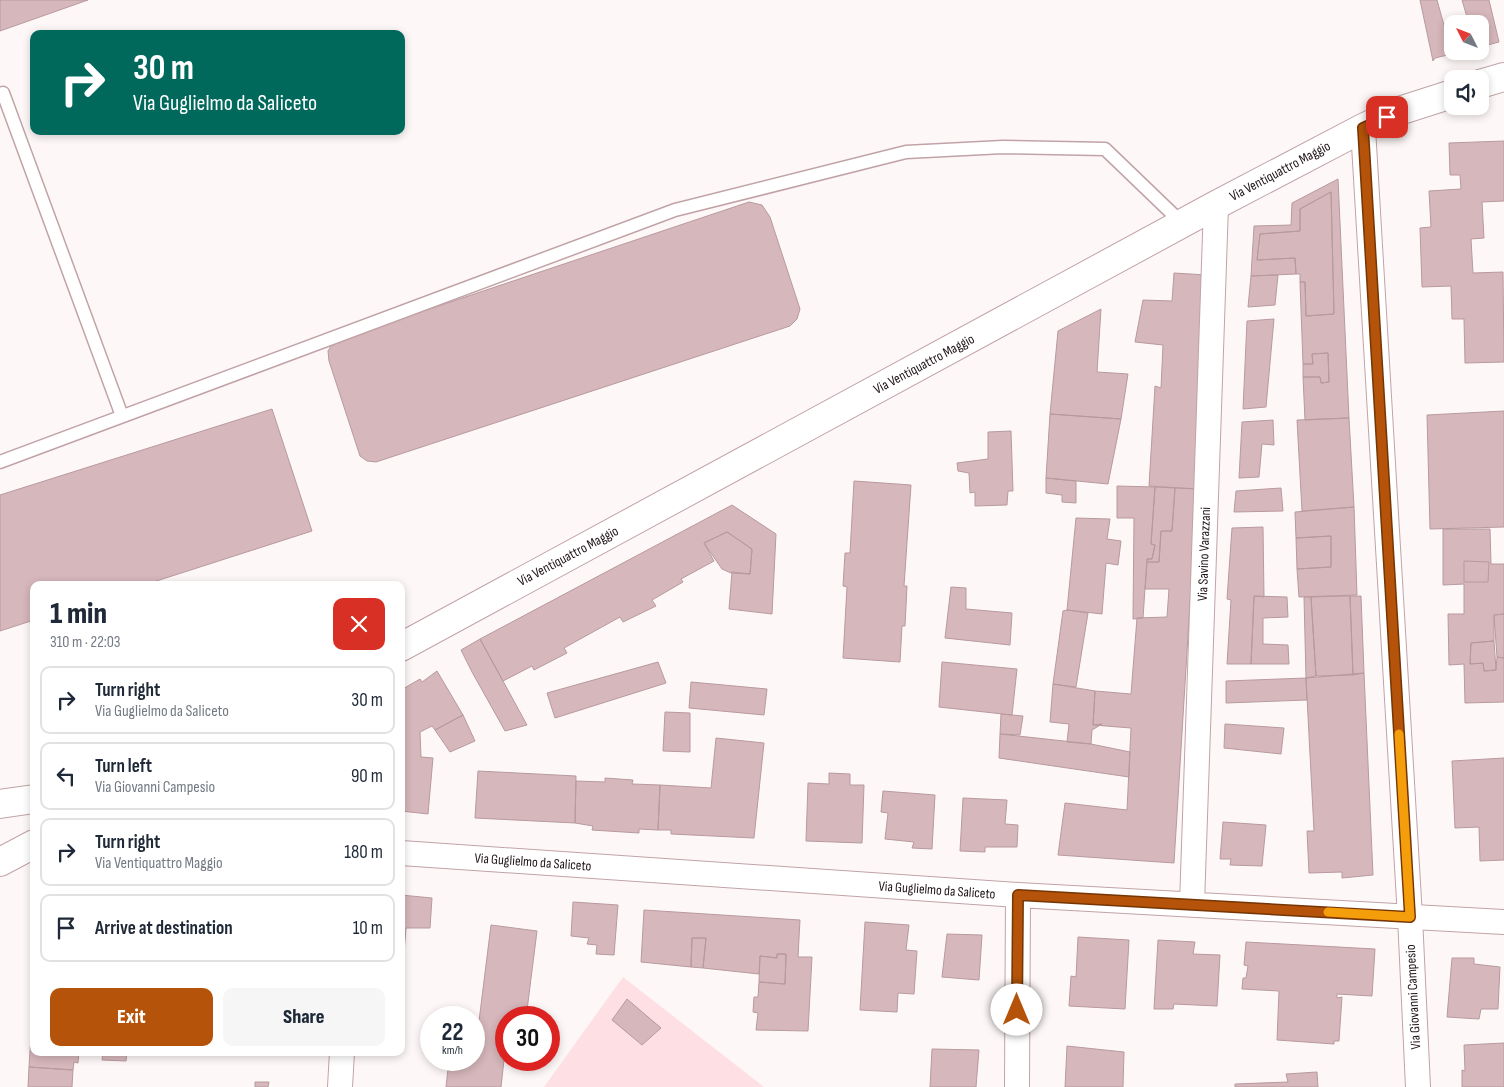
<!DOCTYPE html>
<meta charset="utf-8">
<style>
body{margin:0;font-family:"Sofia Sans Condensed",sans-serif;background:#f6f6f7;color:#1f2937;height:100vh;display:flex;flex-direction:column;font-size:19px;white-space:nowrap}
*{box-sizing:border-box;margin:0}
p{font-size:16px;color:#747a83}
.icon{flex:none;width:28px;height:28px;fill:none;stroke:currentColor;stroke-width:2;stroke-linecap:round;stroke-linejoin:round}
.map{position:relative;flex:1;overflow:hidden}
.details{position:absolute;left:30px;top:581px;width:375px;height:475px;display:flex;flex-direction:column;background:#fff;border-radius:10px;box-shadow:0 2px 8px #0003}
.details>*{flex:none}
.guide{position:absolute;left:30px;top:30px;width:375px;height:105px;border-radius:10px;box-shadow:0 2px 8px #0003;background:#00695c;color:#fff;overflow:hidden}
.needle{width:32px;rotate:312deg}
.fabs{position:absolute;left:1444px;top:15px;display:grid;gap:10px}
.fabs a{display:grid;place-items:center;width:45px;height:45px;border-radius:10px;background:#fff;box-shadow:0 2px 8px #0003;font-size:25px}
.speed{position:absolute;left:420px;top:1006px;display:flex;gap:10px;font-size:25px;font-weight:700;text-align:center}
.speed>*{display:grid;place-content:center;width:65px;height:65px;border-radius:50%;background:#fff;box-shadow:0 2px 8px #0003;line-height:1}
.speed small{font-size:12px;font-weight:400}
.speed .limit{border:8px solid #d22;background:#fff;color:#111}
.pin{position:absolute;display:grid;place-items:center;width:42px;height:42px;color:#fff;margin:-21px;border-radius:10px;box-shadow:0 2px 8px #0006}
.me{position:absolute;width:55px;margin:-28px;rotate:0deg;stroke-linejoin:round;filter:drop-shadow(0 0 4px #0008)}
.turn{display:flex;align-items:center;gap:18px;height:105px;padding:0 20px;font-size:22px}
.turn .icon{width:65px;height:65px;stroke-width:2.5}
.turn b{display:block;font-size:35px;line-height:42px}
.round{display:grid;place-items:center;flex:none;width:52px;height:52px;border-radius:10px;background:#f6f6f7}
.headline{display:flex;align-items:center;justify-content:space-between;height:85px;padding:0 20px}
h1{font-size:30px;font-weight:800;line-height:38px}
.action{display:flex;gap:10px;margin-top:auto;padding:10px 20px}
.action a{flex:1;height:58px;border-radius:10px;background:#b45309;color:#fff;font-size:20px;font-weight:800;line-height:58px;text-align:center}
.action a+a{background:#f6f6f7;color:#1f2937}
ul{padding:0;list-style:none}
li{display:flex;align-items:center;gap:15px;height:68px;margin:0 10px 8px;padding:0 10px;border:2px solid #e0e1e3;border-radius:10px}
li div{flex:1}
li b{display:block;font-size:19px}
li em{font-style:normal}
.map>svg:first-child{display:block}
.green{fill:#fedfe3}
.building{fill:#d6b7bb;stroke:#b89a9e}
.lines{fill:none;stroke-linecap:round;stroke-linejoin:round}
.service-casing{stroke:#c1a3a7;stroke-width:15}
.minor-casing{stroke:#c1a3a7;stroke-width:26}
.secondary-casing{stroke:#c1a3a7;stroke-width:30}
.service{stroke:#fff;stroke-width:12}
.minor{stroke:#fff;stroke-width:24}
.secondary{stroke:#fff;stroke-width:28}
.route-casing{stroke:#753606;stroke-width:12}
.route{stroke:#b45309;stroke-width:9}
.slow{stroke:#f59e0b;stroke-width:9}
.labels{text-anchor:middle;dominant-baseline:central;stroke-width:4;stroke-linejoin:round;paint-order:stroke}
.street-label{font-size:14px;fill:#1f1416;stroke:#fff}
</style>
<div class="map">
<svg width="1504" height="1087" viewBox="0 0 1504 1087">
<rect width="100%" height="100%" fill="#fef7f8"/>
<path class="green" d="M623 977 764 1087H544Z"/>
<path class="building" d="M0 0H88L0 31Z
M1420 0H1437L1452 54 1435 58 1433 61Z
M1462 0H1489L1499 42 1480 47V24H1469Z
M1504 141V201L1482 202 1484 238 1471 239 1473 273 1503 272 1504 362 1465 363 1464 319H1452L1451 286 1422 287 1420 228 1431 227 1429 191 1461 189 1460 175H1450L1449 143Z
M1338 179 1349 418 1305 420 1303 377H1320L1321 383 1329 382 1328 353 1312 354 1313 364H1303L1300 282H1305L1306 316 1334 314 1331 192 1300 209V231L1260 234 1257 260 1295 258 1296 274 1251 276 1254 226 1291 225 1292 203Z
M1331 192 1334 314 1306 316 1305 282H1300V274H1296L1295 258 1257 260 1260 234 1300 231V209Z
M749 202 762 205 770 217 800 309 797 319 790 326 376 462 367 461 360 456 329 361 328 351 334 341Z
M1174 273 1207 275 1197 489 1149 486 1155 386 1161 388 1163 345 1135 342 1143 300 1172 301Z
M1278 275 1275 305 1248 307 1251 276Z
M1101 309 1097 372 1128 374 1121 419 1050 414 1058 331Z
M1274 319 1266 407 1243 409 1247 321Z
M1328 353 1329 382 1321 383 1320 377H1303V364H1313L1312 354Z
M272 409 312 531 144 585H34V620L0 631V495Z
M1504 411V527L1430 529 1427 415Z
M1050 414 1121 419 1108 484 1046 478Z
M1349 418 1354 507 1302 511 1297 420Z
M1273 420 1274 445 1262 444 1259 477 1239 478 1242 422Z
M1011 431 1013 491H1008L1007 505 975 506V492L970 493 969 473 958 471 957 463 988 459V432Z
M1046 478 1076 481V503L1062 502V495L1046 493Z
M854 481 911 485 904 586H907L905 626H902L900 662 843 658 847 587 843 586 845 553H850Z
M1117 486 1155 487 1151 544 1155 545 1152 559H1147L1143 618 1133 619 1134 518H1117Z
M1155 487 1175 488 1172 531H1161L1159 562H1147V559H1152L1155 545 1151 544Z
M1175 488 1197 489 1174 863 1058 855 1065 803 1127 810 1131 728 1093 725 1095 691 1131 694 1137 618 1167 617 1169 589H1145L1147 562H1159L1161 531H1172Z
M1281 488 1283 511 1234 512 1236 491Z
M732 505 776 534 772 614 729 609 732 572 750 574 752 549 727 532 704 543 714 561 681 579 683 582 652 600 656 606 623 622 620 617 564 648 567 653 534 670 532 666 503 681 480 639Z
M1354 507 1357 595 1299 597 1297 569 1331 567V536L1296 538 1295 512Z
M1076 518 1110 519 1107 539 1121 541 1118 565 1106 563 1102 614 1067 610Z
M1263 527 1264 597 1254 596 1251 664H1227L1231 600 1227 599 1232 528Z
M1443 529H1490L1491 564H1504V614L1494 615V641L1471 643 1470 664 1483 663 1484 671 1496 670 1497 657 1504 658V702L1465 703 1464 664 1449 665 1448 614H1464V584L1443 585Z
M727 532 752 549 750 574 731 573 722 569 704 543Z
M1331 536V567L1297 569 1296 538Z
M1464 561 1489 562 1488 582H1464Z
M951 587 966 588V609L1012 613 1010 645 945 638Z
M1254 596 1287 597 1288 617 1263 618V644L1288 645 1289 664H1251Z
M1350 596 1353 675 1316 676 1311 597Z
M1350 596H1361L1364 673 1353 675Z
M1304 597H1311L1316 676 1306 678Z
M1067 610 1088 613 1076 687 1053 684 1063 611Z
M1504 614V658L1497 657 1494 615Z
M480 639 503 681 527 725 505 731 472 672 461 650Z
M1494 641 1496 670 1484 671 1483 663 1470 664 1471 643Z
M658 662 666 683 555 718 547 693Z
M942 662 1017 669 1012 715 939 707Z
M437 671 463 715 435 730 432 726 420 732 421 757 433 758 428 814 401 811 404 793 401 792V690L420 679 422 682Z
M1364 673 1373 875 1342 878V872L1309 873 1307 831H1314L1306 678Z
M1306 678 1307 700 1226 703V681Z
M691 682 767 689 764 715 689 708Z
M1053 684 1095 691 1093 725 1102 724 1092 730 1091 744 1067 742 1069 724 1050 722Z
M665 712 690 713V752L663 751Z
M1001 714 1023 716 1020 735 1000 734Z
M463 715 475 741 450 752 435 730Z
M1225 724 1284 728 1281 754 1224 748Z
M1000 734 1091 744 1130 752 1129 777 999 758Z
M716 738 764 743 754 838 671 834V830H658L660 785 711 788Z
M1504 758V860L1480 861 1479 827 1455 828 1452 761Z
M478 771 576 776 575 823 475 818Z
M829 773 850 774V785H864L862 843 806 841 808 783 829 784Z
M605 778 633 780 632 784 660 785 658 830 639 829V833L592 830 593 826 575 823 576 781 605 782Z
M883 791 935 795 932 849 912 848 914 842 885 839 888 813 881 812Z
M963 798 1007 800 1005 824 1018 825 1017 847H985V852L960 851Z
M1223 822 1266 825 1262 866 1230 865 1231 859H1220Z
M401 895 432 898 430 928H406L403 966H401Z
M573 902 618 905 614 955 596 954 597 945 587 944 589 938 571 936Z
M644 910 800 920 798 957H812L808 1031 756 1030 758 1013 753 1012 754 997H758L759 982 785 984 786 954H777V958L760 956 759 974 703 968 706 938H692L691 967 641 962Z
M865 922 909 925 906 950 917 951 914 994 898 993 897 1012 860 1010Z
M491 925 537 931 526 1018H506V1042L501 1087H446L449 1060H474V1028L478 1029Z
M947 934 982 935 979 980 942 977Z
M1078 937 1129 940 1125 1009 1069 1006 1071 976 1076 977Z
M692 938H706L703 968 691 967Z
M1158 940 1195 942 1193 954 1220 955 1217 1006 1174 1004 1173 1009H1154Z
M1246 942 1375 949 1372 996 1337 994V998L1342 997 1339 1041H1334V1044L1277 1040 1279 991 1242 989 1243 978H1246L1248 966 1244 965Z
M777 954H786L785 984 759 982 760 956 777 958Z
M1452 958H1474V964L1500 967 1498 1009H1481L1479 1019 1447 1017Z
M34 987V1052H79L78 1063 74 1062 73 1070 29 1067Z
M627 999 661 1028 642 1045 612 1020Z
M1504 1043V1087H1462V1070L1465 1071 1464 1045Z
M1067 1046 1124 1052 1123 1087H1065Z
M932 1049 979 1050 976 1087H930Z
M103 1052H127L126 1061 102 1060Z
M29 1067 73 1070 72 1087H28Z
M1317 1072 1318 1087H1235V1084L1288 1082 1286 1074Z
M255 1082H269L268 1087H255Z"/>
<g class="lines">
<defs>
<path id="service" d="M3 93 122 416
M0 462 675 210 906 152 1003 147 1105 149 1183 224"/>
<path id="minor" d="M1363 128 1410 917 1418 1087
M401 853 1018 895 1504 922
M1192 904 1216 205
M340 1087 342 1052
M1017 1087 1018 895"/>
<path id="secondary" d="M1480 84 1504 77
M401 647 1216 205 1363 128 1399 111 1452 94
M0 804 34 799
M0 862 34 844"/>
</defs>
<use href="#service" class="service-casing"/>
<use href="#minor" class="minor-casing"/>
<use href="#secondary" class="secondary-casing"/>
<use href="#service" class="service"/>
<use href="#minor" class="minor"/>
<use href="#secondary" class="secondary"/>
</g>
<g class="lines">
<defs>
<path id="route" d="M1017 1010 1018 895 1410 917 1363 128 1387 117"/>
</defs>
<use href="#route" class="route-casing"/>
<use href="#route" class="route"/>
<path class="slow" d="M1328 912 1410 917 1399 734"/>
</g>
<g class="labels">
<g class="street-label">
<text transform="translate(1280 171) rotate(-28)">Via Ventiquattro Maggio</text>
<text transform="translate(924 364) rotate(-28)">Via Ventiquattro Maggio</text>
<text transform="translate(1204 554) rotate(-88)">Via Savino Varazzani</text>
<text transform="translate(568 556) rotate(-28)">Via Ventiquattro Maggio</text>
<text transform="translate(533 862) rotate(4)">Via Guglielmo da Saliceto</text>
<text transform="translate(937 890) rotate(4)">Via Guglielmo da Saliceto</text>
<text transform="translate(1413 997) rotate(-93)">Via Giovanni Campesio</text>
</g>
</g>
</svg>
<div class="fabs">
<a><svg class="needle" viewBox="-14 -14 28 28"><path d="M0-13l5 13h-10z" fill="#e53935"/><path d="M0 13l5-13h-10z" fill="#747a83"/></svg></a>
<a><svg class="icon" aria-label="sound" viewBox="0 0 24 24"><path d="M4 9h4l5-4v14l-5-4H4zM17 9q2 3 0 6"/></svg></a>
</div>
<div class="speed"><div>22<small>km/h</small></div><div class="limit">30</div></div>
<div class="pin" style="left:1387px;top:117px;background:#d93025"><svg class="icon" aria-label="arrive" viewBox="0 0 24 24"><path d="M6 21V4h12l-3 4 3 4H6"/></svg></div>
<svg class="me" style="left:1017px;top:1010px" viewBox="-20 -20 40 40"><circle r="19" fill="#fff"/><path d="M0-13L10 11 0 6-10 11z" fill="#b45309"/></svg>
<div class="guide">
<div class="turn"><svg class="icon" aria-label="right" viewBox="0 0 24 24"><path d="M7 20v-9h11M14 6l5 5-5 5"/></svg><div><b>30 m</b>Via Guglielmo da Saliceto</div></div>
</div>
<section class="details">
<div class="headline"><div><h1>1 min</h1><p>310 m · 22:03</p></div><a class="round" style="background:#d93025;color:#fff"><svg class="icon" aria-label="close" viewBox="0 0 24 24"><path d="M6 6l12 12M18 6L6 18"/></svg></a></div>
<ul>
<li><svg class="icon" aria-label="right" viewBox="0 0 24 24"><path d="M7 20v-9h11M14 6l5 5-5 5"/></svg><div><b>Turn right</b><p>Via Guglielmo da Saliceto</p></div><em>30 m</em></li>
<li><svg class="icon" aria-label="left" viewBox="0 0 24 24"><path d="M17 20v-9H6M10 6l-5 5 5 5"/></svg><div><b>Turn left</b><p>Via Giovanni Campesio</p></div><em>90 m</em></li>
<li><svg class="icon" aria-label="right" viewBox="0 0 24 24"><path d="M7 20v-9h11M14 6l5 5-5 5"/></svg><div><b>Turn right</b><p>Via Ventiquattro Maggio</p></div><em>180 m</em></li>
<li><svg class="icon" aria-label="arrive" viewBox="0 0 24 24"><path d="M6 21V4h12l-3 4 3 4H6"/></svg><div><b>Arrive at destination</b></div><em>10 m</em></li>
</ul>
<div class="action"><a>Exit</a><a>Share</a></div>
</section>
</div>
